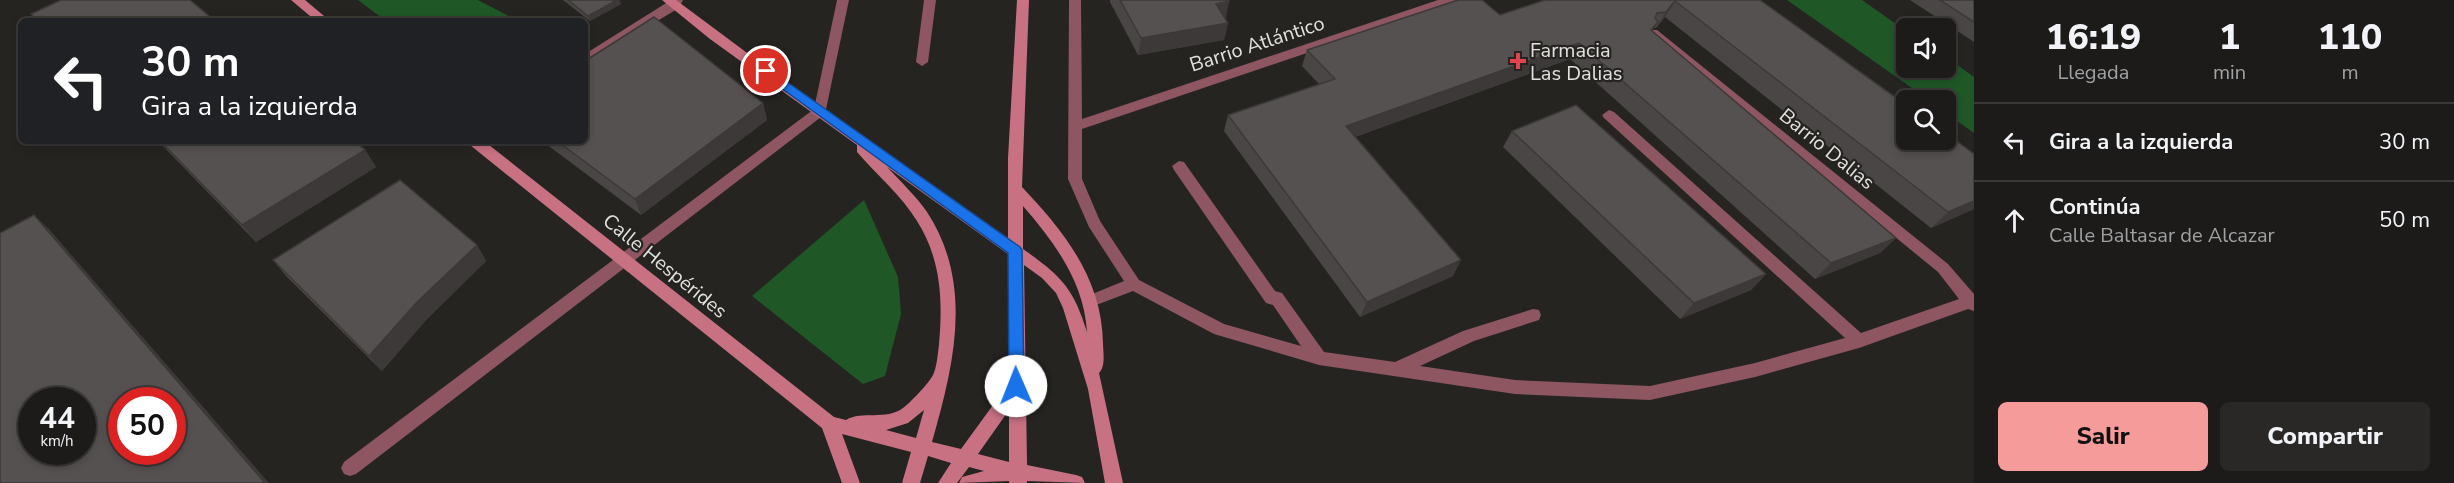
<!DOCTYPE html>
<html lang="es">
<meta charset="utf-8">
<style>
body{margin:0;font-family:"Nunito Sans",sans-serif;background:#292826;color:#f1f3f6;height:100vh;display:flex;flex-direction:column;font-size:22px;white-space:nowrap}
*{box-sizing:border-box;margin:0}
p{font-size:20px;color:#a0a1a2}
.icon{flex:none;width:33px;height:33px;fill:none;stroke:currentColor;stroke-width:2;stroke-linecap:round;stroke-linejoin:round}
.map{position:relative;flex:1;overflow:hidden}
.panel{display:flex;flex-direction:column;background:#1c1b19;width:480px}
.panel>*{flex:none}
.hud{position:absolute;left:18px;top:18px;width:570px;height:126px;border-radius:9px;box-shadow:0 3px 9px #0003,0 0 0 2px #3a3938;background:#202124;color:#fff;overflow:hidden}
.fabs{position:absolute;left:1896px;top:18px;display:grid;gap:12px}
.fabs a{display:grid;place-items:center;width:60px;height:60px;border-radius:9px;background:#1c1b19;box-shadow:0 3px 9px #0003,0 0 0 2px #3a3938;font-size:30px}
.speed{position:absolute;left:18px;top:387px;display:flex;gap:12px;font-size:30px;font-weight:700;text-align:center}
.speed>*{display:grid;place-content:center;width:78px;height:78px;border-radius:50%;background:#1c1b19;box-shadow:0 3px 9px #0003,0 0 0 2px #3a3938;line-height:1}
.speed small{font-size:15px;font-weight:400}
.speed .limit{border:9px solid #d22;background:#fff;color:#111}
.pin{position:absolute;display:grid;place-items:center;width:51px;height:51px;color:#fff;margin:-26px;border:3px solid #fff;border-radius:50%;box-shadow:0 2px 6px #0007}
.me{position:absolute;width:66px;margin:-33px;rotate:359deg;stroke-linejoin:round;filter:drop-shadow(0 0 4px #0008)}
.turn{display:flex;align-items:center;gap:21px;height:126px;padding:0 24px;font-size:27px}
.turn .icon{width:78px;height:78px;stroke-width:2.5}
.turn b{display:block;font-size:42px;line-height:51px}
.eta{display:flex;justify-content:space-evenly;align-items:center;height:102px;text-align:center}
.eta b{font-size:36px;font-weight:800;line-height:42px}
.button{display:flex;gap:12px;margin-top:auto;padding:12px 24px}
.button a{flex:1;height:69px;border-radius:9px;background:#f59b9a;color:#111;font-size:24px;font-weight:800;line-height:69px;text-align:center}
.button a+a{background:#292826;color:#f1f3f6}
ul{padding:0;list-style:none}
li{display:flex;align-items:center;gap:18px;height:78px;padding:0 24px;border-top:2px solid #3a3938}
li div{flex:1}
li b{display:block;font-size:22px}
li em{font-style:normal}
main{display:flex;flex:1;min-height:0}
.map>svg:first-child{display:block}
.green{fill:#1f5727}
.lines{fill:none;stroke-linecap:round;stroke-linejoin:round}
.street{fill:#8d5661;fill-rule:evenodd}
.secondary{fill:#c87183;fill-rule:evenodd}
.wall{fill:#494645}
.shaded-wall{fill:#3c3938}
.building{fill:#555150;stroke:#3c3938;stroke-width:1.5;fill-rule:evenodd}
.route{fill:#1a73e8;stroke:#114b97;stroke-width:1.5}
.health-dot{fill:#e0444e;stroke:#252421;stroke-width:2}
.labels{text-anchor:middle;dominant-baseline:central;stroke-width:4.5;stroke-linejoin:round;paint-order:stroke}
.street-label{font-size:20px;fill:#e2e1df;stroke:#252421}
.poi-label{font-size:20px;fill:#e2e1df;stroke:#252421;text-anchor:start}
</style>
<main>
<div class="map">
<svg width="1974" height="483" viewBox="0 0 1974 483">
<rect width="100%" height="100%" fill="#252421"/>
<path class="green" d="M358 0H478L518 21H386Z
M1787 0H1862L1906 31V68H1946V57L1974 77V133L1946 113V100H1929Z
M864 200 898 277 901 314 885 376 863 384 752 296Z"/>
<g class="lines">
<path class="street" d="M671 0H683L679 8 585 64V54Z
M837 0H849L825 114 356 474 350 476 344 474 341 468 344 462 814 109Z
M924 0H936L928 62 922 66 916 62Z
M1069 0H1081L1082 119 1438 0H1457L1455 3 1082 129V179L1100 221 1139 280 1224 324 1301 346 1273 305 1266 303 1174 170 1172 166 1179 161 1184 162 1275 291 1282 293 1324 352 1395 362 1463 331 1533 309 1539 310 1541 315 1539 320 1474 341 1420 366 1515 380 1650 386 1755 363 1845 338 1604 118 1602 115 1609 110 1614 112 1861 333 1959 299 1938 272 1649 36 1647 33 1649 30H1657L1948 264 1974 294V311L1968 309 1859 348 1755 377 1650 400 1515 394 1319 365 1214 334 1133 291 1091 307 1085 305 1083 301 1085 297 1124 281 1089 227 1068 179Z"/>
<path class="secondary" d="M291 0H305L330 21H316Z
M662 0H676L766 67 1008 238V158L1017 0H1029L1022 187C1064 231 1102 279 1103 343 1103 352 1106 366 1099 373L1123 483H1105L1088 389 1063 308 1056 293 1042 278 1024 265 1027 465 1076 475 1082 477 1085 483 1027 481V483H1009V481L959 483 962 477 984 471 969 467 957 483H938L951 463 928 456 920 483H902L911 452 842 434 860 483H842L822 428 470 145 468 141H484L834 417 846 420C862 410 886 421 903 408 911 402 929 383 933 375 937 367 938 352 939 344 943 300 941 259 917 221 901 195 876 174 857 152V145L710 39ZM887 167 1008 254 1009 383 961 449 932 442C954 365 974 284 927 212 916 196 901 182 887 167ZM1023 206C1055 243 1084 282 1087 332 1073 287 1061 276 1023 249ZM924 410 916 438 886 430 908 423ZM1009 410V462L978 454Z"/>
</g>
<path class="wall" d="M563 0H619L621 4 590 21Z
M1110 0H1229V1L1225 18 1228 23 1224 40 1138 55 1110 2Z
M1545 0H1760L1974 209 1931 228 1665 17 1656 28H1654L1652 31 1896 238 1880 253 1815 279 1570 59 1355 137 1453 276 1360 317 1224 131 1228 115 1319 84 1302 66 1307 50 1500 15Z
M1910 0H1974V42Z
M763 103 767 120 641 215 542 141H585Z
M1512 131 1766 274 1751 290 1680 319 1503 147Z
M158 141H355L365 150 376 167 256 242Z
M477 245 486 261 427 319 382 371 286 276 273 260Z"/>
<path class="shaded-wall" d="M617 0H619L621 4 590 21 588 16Z
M1229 1 1226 18 1212 21 1216 4Z
M1675 1 1665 17 1656 28 1666 12Z
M1228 23 1224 40 1138 55 1141 38Z
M1579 43 1570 59 1340 142 1346 126Z
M763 103 767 120 641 215 635 199Z
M365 150 376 167 256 242 242 225Z
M1974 201V209L1931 228 1948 212Z
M34 215 49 229 269 483H265Z
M1896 238 1880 253 1815 279 1831 263Z
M477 245 486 261 427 319 382 371 369 356 416 303Z
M1461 260 1453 276 1360 317 1367 302Z
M1766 274 1751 290 1680 319 1694 303Z"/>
<path class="building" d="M61 0H190L215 21H38L31 14Z
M568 0H617L588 16Z
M1120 0H1229V1L1216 4 1228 23 1141 38Z
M1458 0H1482L1500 15 1545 0H1760L1906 105V140H1946V133L1974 154V201L1948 212 1675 1 1666 12 1657 13 1655 18 1658 22 1651 30 1896 238 1831 263 1579 43 1346 126 1461 260 1367 302 1228 115 1335 79 1307 50Z
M1940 0H1974V22Z
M654 17 763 103 635 199 557 141H585V61Z
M1576 105 1766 274 1694 303 1512 131Z
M160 141H355L365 150 242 225Z
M400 180 477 245 416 303 369 356 273 260Z
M34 215 265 483H0V233ZM32 400H82V452H32ZM122 400H172V452H122Z"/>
<path class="route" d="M766 67 1020 247 1022 250 1024 386 1022 391 1016 393 1011 391 1009 386 1008 253 762 74 760 71Z"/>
<path class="health-dot" d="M1515 52h6v6h6v6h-6v6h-6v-6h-6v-6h6z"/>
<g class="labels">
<g class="street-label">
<text transform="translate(1257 44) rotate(-18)">Barrio Atlántico</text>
<text transform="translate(1827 149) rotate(39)">Barrio Dalias</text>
<text transform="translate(665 266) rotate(39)">Calle Hespérides</text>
</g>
<g class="poi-label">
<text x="1530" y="50">Farmacia<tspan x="1530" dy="23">Las Dalias</tspan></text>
</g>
</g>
</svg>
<div class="fabs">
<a><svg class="icon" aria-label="sound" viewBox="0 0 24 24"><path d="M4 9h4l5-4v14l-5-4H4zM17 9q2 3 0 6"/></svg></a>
<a><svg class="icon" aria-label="search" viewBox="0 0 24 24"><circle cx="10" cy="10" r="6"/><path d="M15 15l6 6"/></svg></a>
</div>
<div class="speed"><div>44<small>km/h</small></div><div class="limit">50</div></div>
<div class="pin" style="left:766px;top:71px;background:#d93025"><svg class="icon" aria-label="arrive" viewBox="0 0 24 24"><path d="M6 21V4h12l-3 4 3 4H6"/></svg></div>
<svg class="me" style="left:1016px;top:386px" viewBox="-20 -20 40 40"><circle r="19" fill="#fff"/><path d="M0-13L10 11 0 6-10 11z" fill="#1a73e8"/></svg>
<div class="hud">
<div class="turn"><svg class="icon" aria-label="left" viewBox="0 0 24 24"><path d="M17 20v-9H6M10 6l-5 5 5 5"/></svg><div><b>30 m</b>Gira a la izquierda</div></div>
</div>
</div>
<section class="panel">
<div class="eta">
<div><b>16:19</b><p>Llegada</p></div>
<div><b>1</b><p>min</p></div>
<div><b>110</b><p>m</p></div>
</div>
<ul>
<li><svg class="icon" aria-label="left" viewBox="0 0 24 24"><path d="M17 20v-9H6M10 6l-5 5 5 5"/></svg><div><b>Gira a la izquierda</b></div><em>30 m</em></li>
<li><svg class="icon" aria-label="ahead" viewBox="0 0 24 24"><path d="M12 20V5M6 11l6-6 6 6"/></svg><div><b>Continúa</b><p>Calle Baltasar de Alcazar</p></div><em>50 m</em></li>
</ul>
<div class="button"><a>Salir</a><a>Compartir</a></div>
</section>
</main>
